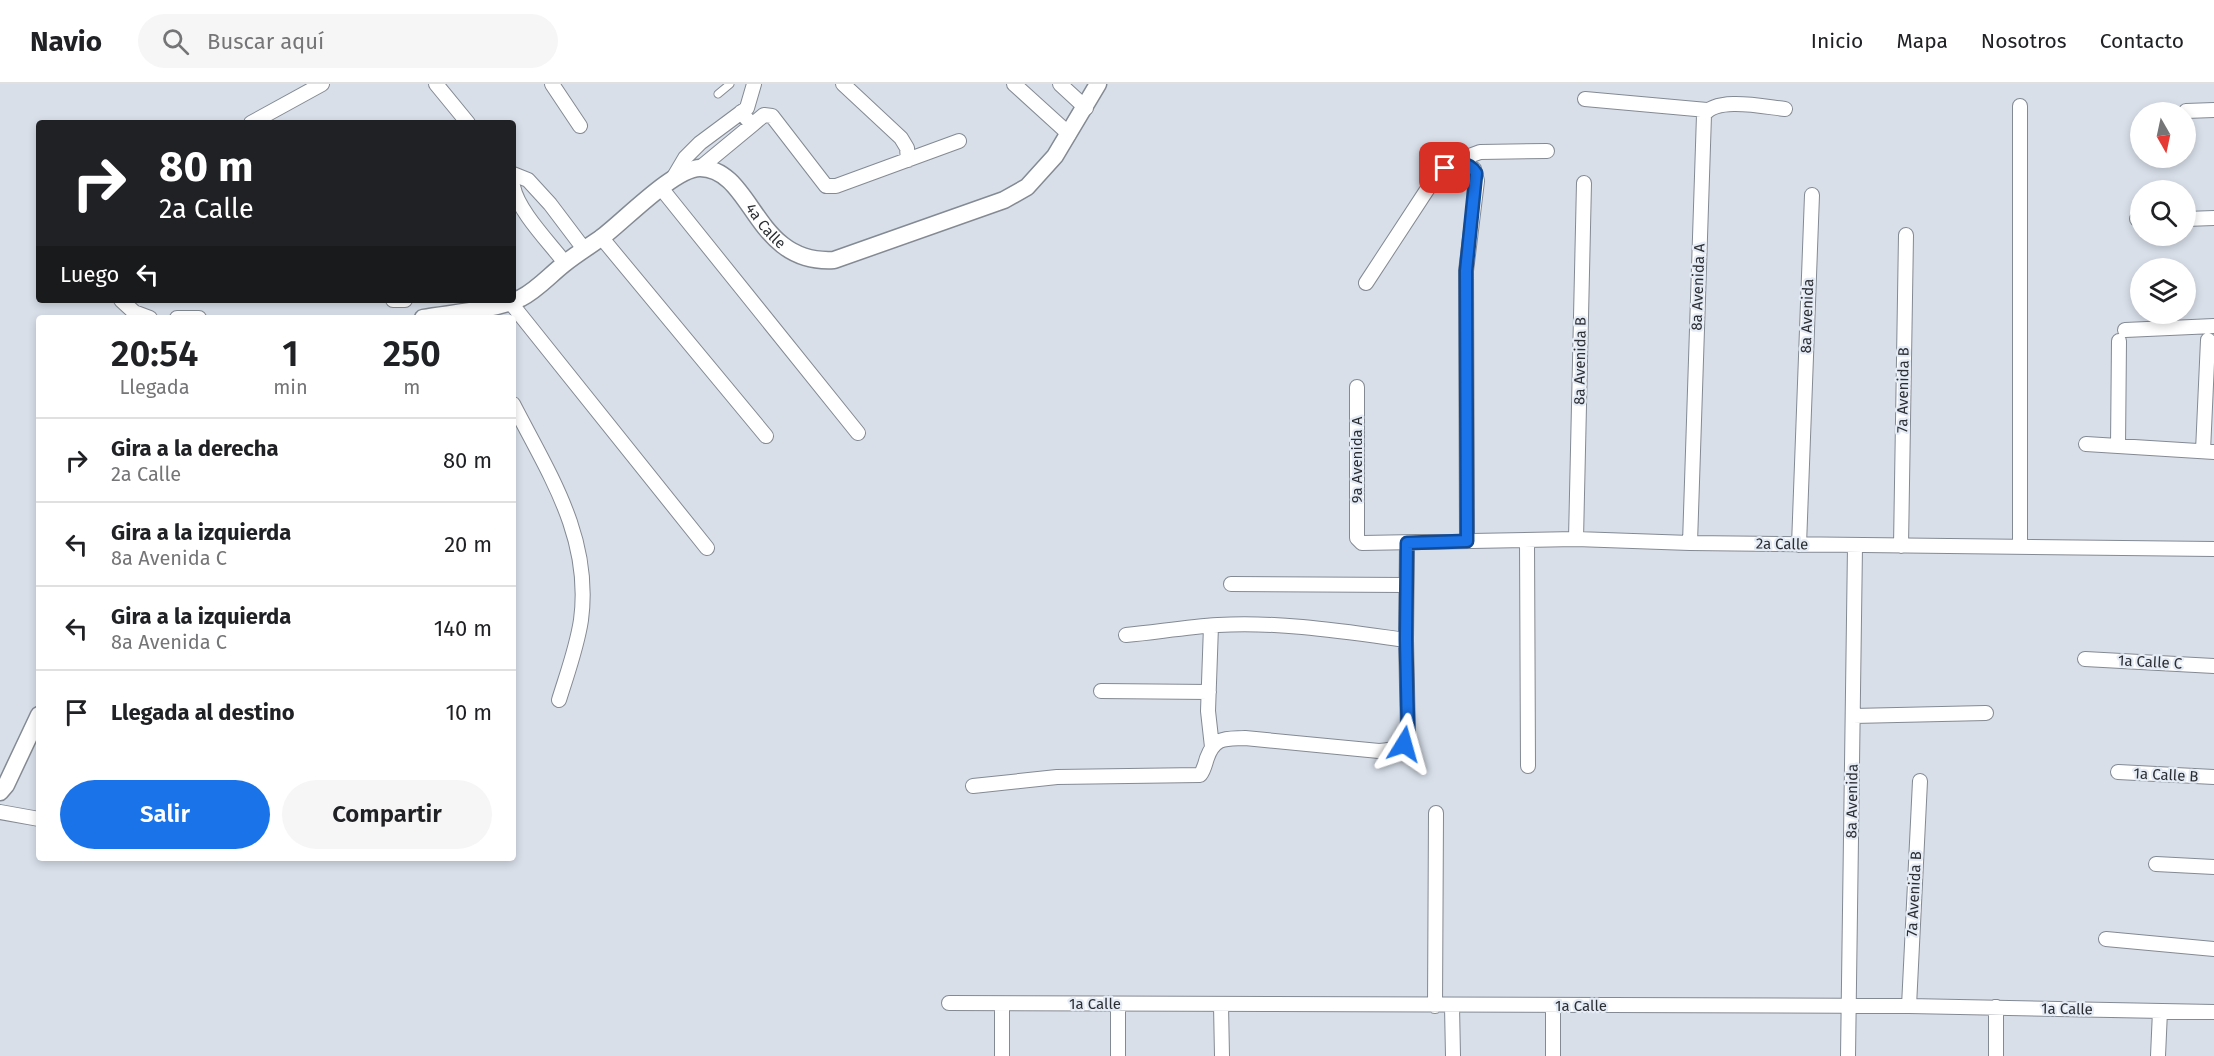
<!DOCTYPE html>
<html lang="es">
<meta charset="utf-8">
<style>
body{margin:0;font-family:"Fira Sans",sans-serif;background:#f6f6f6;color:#202124;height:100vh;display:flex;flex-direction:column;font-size:22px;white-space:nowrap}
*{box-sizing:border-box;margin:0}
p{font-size:20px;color:#757577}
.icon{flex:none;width:33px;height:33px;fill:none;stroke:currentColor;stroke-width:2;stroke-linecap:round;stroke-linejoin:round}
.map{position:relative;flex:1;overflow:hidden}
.sheet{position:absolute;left:36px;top:231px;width:480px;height:546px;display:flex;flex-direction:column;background:#fff;border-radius:6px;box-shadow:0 3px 9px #0003}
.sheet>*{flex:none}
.top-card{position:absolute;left:36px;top:36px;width:480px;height:183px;border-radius:6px;box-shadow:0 3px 9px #0003;background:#202124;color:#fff;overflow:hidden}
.needle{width:39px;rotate:171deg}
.tools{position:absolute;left:2130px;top:18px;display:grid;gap:12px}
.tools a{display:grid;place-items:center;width:66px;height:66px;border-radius:50%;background:#fff;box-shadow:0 3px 9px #0003;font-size:30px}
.pin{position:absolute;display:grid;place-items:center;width:51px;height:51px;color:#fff;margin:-26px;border-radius:12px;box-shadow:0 3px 9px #0006}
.me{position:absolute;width:66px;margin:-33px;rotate:8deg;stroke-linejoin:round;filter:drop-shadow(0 0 4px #0008)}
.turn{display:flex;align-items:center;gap:21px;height:126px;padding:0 24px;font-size:27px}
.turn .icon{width:78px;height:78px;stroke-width:2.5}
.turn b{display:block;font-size:42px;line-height:51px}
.then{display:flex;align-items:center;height:57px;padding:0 24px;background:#0003;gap:12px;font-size:22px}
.eta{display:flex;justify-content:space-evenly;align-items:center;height:102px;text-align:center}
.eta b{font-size:36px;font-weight:600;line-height:42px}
.cta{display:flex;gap:12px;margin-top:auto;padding:12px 24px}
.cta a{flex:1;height:69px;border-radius:36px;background:#1a73e8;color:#fff;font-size:24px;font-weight:600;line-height:69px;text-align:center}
.cta a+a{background:#f6f6f6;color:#202124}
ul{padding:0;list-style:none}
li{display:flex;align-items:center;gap:18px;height:84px;padding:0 24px;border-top:2px solid #e0e0e0}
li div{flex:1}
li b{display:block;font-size:22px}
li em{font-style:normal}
header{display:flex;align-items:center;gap:36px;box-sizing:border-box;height:84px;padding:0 30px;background:#fff;border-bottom:2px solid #e0e0e0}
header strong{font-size:28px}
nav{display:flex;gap:33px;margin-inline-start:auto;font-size:21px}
.search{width:420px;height:54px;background:#f6f6f6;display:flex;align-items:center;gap:15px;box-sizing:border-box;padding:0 21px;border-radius:33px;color:#757577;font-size:22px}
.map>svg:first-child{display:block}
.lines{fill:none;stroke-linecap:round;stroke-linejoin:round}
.service-casing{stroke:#848a93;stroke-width:9}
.minor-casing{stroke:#848a93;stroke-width:16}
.tertiary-casing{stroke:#848a93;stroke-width:19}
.service{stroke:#fff;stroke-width:7}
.minor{stroke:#fff;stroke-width:14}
.tertiary{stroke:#fff;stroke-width:16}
.route-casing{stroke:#114b97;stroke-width:15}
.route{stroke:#1a73e8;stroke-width:10}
.labels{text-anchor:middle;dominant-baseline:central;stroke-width:4.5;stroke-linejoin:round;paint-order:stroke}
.street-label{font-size:15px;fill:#2b2e32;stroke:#e5ecf6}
</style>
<header>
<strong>Navio</strong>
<div class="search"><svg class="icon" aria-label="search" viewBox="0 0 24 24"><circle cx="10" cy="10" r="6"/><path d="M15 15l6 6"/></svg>Buscar aquí</div>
<nav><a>Inicio</a><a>Mapa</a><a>Nosotros</a><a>Contacto</a></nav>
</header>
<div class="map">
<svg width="2214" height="972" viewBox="0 0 2214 972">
<rect width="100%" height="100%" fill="#d8dfe9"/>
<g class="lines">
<defs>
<path id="service" d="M718 10 730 0"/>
<path id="minor" d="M436 0 468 39
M552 0 580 42
M843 0 901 54 907 64 908 76
M1014 0 1069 50
M1060 0 1086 24
M1585 15 1707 26
M2186 27 2214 26
M741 28 752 41 764 31 772 32 826 102H836L959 57
M251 39 322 0
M1464 80 1472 71 1480 68 1547 67
M700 84 752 41
M513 90 528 96 550 120 584 165
M672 96 685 74 700 59 747 24 754 0
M513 102C518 127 549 158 565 179
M661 104 858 349
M2137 135H2140
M2186 135 2214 134
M601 153 766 352
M1366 199 1438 89C1450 81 1461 76 1474 85L1477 97 1466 187 1467 457
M121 216 134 228 150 234
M393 216H405
M510 218 707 464
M177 234H199
M2125 246 2214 242
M1357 303V454L1362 459 1576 455 1690 459 2214 465
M513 320C549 390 592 454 581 536 577 563 567 590 559 616
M2086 360 2214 368
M2118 362 2119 257
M2203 367 2208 256
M1576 455 1584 99
M1527 456 1528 682
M1690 459 1704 31C1716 12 1765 23 1785 25
M1799 461 1812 111
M1901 462 1906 151
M2020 463V22
M1231 500 1406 501
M1211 542 1208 627 1212 663
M1126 551C1157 548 1187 543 1218 541 1277 537 1347 548 1406 556
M2085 575 2214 582
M1101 607 1209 608
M1853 632 1986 629
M2118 688 2214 693
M973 702 1057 693 1200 691C1204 686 1205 680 1207 674 1215 652 1226 655 1245 654L1379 667C1393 666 1405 665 1408 649L1406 556 1407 459
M0 728 39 735
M2156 780 2214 783
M2106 855 2214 865
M949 919 1909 922 2214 928
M1002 920V972
M1221 921 1222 972
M1435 922 1436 729
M1452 922 1453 972
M1909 922 1920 697
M1118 972V920
M1553 972V922
M1848 972 1855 462
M1996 972V923
M2158 972 2160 927"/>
<g id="tertiary">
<path id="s1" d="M423 234C452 229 495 226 521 214 537 206 550 191 564 180 575 171 588 163 601 154 623 138 674 84 700 84 754 85 753 181 834 176L1004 116 1027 103 1055 72 1098 0"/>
<path d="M0 708 6 701 39 631"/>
</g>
</defs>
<use href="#service" class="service-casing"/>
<use href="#minor" class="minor-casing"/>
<use href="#tertiary" class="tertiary-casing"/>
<use href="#service" class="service"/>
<use href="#minor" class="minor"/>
<use href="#tertiary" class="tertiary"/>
</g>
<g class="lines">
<defs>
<path id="route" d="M1404 660 1408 649 1406 555 1407 459 1467 457 1466 187 1476 89C1469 77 1456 79 1445 84"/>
</defs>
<use href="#route" class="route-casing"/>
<use href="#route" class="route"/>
</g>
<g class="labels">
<g class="street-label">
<text stroke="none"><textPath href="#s1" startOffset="414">4a Calle</textPath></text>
<text transform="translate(1698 203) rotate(-88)">8a Avenida A</text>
<text transform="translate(1807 232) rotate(-88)">8a Avenida</text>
<text transform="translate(1580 277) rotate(-89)">8a Avenida B</text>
<text transform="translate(1903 306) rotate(-89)">7a Avenida B</text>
<text transform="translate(1357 376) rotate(-90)">9a Avenida A</text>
<text transform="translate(1782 460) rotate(1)">2a Calle</text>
<text transform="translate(2150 578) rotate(3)">1a Calle C</text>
<text transform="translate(2166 691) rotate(3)">1a Calle B</text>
<text transform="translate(1852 717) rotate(-89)">8a Avenida</text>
<text transform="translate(1914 810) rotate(-87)">7a Avenida B</text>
<text x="1095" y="920">1a Calle</text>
<text x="1581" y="922">1a Calle</text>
<text transform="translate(2067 925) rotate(1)">1a Calle</text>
</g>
</g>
</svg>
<div class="tools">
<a><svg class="needle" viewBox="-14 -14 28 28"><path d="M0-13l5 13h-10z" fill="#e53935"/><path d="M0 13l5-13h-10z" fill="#757577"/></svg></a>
<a><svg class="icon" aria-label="search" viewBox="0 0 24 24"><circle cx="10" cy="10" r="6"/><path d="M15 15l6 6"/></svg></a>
<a><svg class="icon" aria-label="layers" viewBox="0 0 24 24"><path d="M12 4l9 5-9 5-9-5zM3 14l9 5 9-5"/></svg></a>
</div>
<div class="pin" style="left:1445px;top:84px;background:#d93025"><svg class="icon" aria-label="arrive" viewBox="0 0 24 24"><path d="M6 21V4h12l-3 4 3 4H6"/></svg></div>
<svg class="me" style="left:1404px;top:660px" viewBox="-20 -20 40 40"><path d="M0-17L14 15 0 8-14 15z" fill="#1a73e8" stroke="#fff" stroke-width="4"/></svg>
<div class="top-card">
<div class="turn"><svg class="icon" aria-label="right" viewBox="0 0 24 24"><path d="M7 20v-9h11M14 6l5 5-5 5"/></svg><div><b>80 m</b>2a Calle</div></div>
<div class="then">Luego<svg class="icon" aria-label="left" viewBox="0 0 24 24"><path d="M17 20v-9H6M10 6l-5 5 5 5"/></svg></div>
</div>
<section class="sheet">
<div class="eta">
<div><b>20:54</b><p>Llegada</p></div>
<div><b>1</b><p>min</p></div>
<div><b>250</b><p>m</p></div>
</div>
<ul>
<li><svg class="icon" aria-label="right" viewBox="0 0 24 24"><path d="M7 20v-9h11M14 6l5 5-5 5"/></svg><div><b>Gira a la derecha</b><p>2a Calle</p></div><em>80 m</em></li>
<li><svg class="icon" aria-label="left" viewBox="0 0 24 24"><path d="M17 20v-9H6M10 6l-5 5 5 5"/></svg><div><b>Gira a la izquierda</b><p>8a Avenida C</p></div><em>20 m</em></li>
<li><svg class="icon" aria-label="left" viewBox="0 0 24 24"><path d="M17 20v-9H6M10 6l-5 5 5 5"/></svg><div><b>Gira a la izquierda</b><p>8a Avenida C</p></div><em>140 m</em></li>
<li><svg class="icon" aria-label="arrive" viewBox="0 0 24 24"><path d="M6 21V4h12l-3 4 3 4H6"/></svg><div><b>Llegada al destino</b></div><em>10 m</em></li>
</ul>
<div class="cta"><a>Salir</a><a>Compartir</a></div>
</section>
</div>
